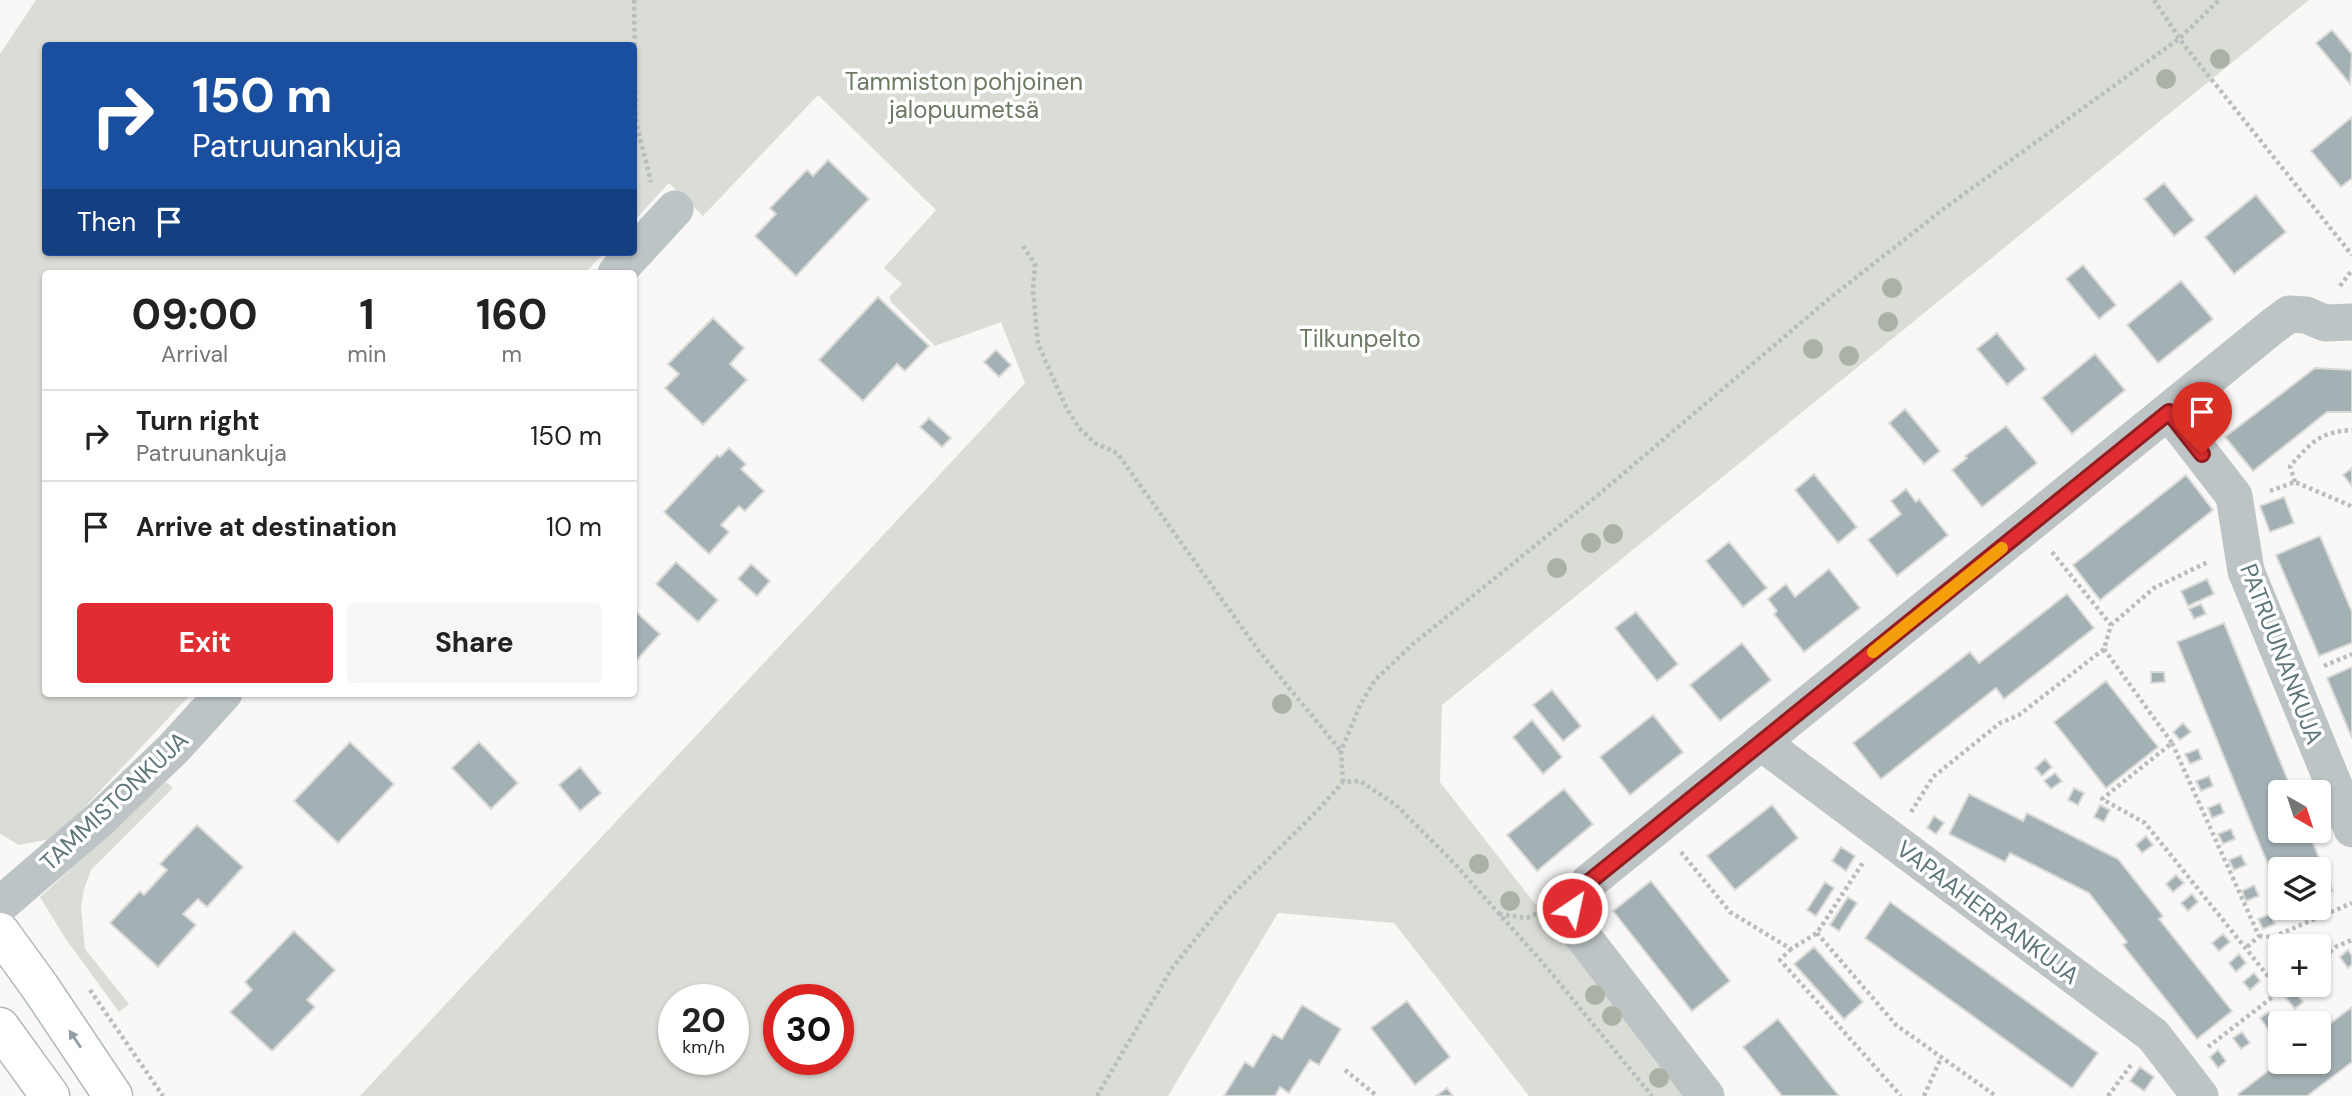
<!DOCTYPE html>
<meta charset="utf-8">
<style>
body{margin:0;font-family:"DM Sans",sans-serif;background:#f6f6f6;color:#222;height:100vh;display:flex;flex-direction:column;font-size:26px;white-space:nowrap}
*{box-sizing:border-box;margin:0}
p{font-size:23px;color:#767676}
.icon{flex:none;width:38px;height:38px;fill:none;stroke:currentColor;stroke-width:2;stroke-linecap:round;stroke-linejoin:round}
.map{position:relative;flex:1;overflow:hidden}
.drawer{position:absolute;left:42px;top:270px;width:595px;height:427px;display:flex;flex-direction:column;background:#fff;border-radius:7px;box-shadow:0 2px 5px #0004}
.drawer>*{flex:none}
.guide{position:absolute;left:42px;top:42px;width:595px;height:214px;border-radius:7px;box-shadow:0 2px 5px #0004;background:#1a4fa0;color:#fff;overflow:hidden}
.needle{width:46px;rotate:141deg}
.buttons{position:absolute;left:2268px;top:780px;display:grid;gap:14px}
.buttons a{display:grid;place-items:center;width:63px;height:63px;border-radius:7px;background:#fff;box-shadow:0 2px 5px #0004;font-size:35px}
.speed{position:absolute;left:658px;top:984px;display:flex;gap:14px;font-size:35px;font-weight:700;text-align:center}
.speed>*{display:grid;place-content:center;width:91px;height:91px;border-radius:50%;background:#fff;box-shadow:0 2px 5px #0004;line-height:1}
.speed small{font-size:18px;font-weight:400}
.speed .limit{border:10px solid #d22;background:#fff;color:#111}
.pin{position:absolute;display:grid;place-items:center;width:60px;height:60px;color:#fff;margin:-72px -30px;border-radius:50% 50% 50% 0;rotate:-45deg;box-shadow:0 0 7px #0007}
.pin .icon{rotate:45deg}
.me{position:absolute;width:77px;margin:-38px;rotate:34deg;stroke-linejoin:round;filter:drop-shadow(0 0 5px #0008)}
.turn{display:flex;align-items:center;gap:24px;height:147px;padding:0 35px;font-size:32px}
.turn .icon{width:91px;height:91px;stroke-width:2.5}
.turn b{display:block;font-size:49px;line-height:60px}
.then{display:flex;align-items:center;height:66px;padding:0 35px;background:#0003;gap:14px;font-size:26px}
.eta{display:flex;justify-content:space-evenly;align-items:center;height:119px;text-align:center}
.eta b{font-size:42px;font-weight:700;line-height:49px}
.cta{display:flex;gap:14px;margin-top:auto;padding:14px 35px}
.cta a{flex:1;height:80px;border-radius:7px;background:#e12d31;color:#fff;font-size:28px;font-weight:700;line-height:80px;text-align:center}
.cta a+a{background:#f6f6f6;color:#222}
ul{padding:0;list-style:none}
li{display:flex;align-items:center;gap:21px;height:91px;padding:0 35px;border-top:2px solid #e0e0e0}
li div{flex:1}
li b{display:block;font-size:26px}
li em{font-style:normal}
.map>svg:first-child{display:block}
.green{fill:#daddd5;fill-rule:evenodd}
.building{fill:#a4b1b4;stroke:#dadad8;stroke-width:2}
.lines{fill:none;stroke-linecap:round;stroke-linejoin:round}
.secondary-casing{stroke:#afb9bb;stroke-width:41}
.path{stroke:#b8bdbe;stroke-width:4.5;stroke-dasharray:3.5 3.5;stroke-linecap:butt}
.minor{stroke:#bdc4c6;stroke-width:37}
.secondary{stroke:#fff;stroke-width:38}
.tree{fill:#abb2a5}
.oneway{fill:#8f9fa3}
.route-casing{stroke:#921d20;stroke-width:18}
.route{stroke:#e12d31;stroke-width:12}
.slow{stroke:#f59e0b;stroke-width:12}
.labels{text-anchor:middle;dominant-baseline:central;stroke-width:7;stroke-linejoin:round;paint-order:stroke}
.park-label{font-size:24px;fill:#6c7963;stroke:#fff}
.street-label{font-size:24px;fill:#5f767b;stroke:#fff}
</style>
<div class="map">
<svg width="2352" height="1096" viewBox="0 0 2352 1096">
<rect width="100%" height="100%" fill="#f9f8f6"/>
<path class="green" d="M36 0H2309L1442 705 1440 782 1536 905 1570 878 1691 1096H1529L1394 923 1278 913 1168 1096H360L1025 383 1001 322 935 346 892 303 889 297 902 284 884 268 936 210 818 95 703 216 669 183 634 221V46H46V252H605L585 273H46V693H192L56 838 19 845 0 834V54ZM674 999H733V1059H674ZM779 999H838V1059H779Z
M166 782 173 788 91 870 84 889 81 908 85 949 129 1004 119 1012 65 938 40 897Z"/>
<path class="building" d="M2332 30 2352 54 2350 84 2316 43Z
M2352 117V178L2341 187 2311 151Z
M828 160 869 199 796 276 755 236 776 214 770 208 807 170 813 176Z
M2164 183 2194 220 2174 236 2144 199Z
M2256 195 2286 232 2234 274 2205 237Z
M2083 265 2116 305 2099 319 2066 279Z
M2181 281 2213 319 2158 363 2127 325Z
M878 297 929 346 905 371 897 364 863 401 819 360Z
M713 318 744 348 730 364 747 380 703 425 665 388 679 374 668 364Z
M1997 333 2026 369 2007 385 1977 349Z
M996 350 1011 365 999 377 984 362Z
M2095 354 2125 390 2072 434 2042 398Z
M2315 368 2352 370V412H2327L2253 471 2225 437Z
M1905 409 1940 451 1924 464 1889 423Z
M929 418 951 438 942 447 920 427Z
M2006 426 2037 463 1982 507 1952 470 1967 458 1965 456Z
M729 448 746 464 741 469 764 491 745 511 739 506 721 525 729 532 709 554 664 512 717 455 720 457Z
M2352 468V486L2343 475Z
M1814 474 1857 527 1838 543 1795 490Z
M2186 475 2213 510 2100 600 2073 565Z
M1906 489 1916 502 1919 499 1948 535 1897 576 1868 540 1901 514 1891 501Z
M2284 497 2294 523 2270 532 2260 506Z
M2320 536 2352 612V643L2319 656 2276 555Z
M1729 542 1767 588 1743 607 1706 561Z
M676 562 718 600 698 622 656 584Z
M751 564 770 581 757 596 738 579Z
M1829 569 1860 608 1804 652 1774 614 1777 611 1768 599 1786 584 1795 597Z
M2207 579 2214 594 2188 606 2181 591Z
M2067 594 2094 628 2004 699 1996 688 1881 779 1853 743 1970 652 1979 663Z
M2201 604 2206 614 2194 619 2189 609Z
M634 610 660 634 634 663Z
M1636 612 1678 664 1657 681 1615 628Z
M2224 623 2293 793H2280V831H2308L2333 891 2319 897V870H2280V894L2177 642Z
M1742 643 1771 680 1720 721 1690 685Z
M2352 667V738L2327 678Z
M2151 672H2164L2165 682 2151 683Z
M2106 681 2158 747 2106 788 2054 722Z
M1552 690 1581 726 1563 741 1533 705Z
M1653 715 1683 752 1630 795 1600 757Z
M1532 720 1562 757 1543 774 1513 737Z
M2183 723 2191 732 2180 740 2173 732Z
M350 742 394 784 338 843 294 801Z
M479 742 518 783 491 809 452 768Z
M2198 749 2202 759 2190 764 2185 754Z
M2045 759 2052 767 2042 776 2035 768Z
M580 767 601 793 580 811 559 785Z
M2055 773 2062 781 2051 789 2044 781Z
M2209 776 2213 786 2201 791 2196 781Z
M2074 788 2084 793 2078 805 2068 800Z
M1564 789 1593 824 1537 871 1507 835Z
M1969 794 2023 821 2027 813 2118 859 2163 916 2159 919 2232 1011 2197 1039 2123 945 2127 942 2089 893 2010 853 2005 862 1949 834Z
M2220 803 2224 813 2212 818 2208 808Z
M1772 805 1798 838 1735 890 1707 856Z
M2100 805 2110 810 2104 822 2094 817Z
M1934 816 1944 823 1936 834 1927 828Z
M197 825 243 867 207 907 198 899 183 914 196 925 158 967 110 923 140 891 144 895 167 870 160 864Z
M2231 829 2235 839 2223 844 2218 834Z
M2146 836 2153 845 2142 853 2136 845Z
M1841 847 1855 856 1846 871 1832 861Z
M2241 855 2246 865 2234 870 2229 860Z
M2176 875 2184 883 2173 892 2166 884Z
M1651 881 1730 981 1692 1011 1613 911Z
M1825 882 1834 888 1816 916 1807 910Z
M2254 885 2259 896 2246 901 2242 891Z
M2192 894 2198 902 2188 911 2181 903Z
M1848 897 1857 903 1839 931 1830 925Z
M1890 902 2098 1053 2072 1088 1865 938Z
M2270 914 2275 924 2263 929 2258 919Z
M294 931 335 970 307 1000 315 1007 272 1051 230 1012 252 990 245 982Z
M2223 934 2230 942 2219 951 2212 943Z
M1814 947 1863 1002 1844 1019 1794 964Z
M2348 950 2352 956V964L2348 968 2340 957Z
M2239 954 2246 963 2236 972 2229 963Z
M2321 972 2329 982 2321 989 2318 985 2319 973Z
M2254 973 2260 981 2250 990 2243 982Z
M2295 992 2303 1002 2295 1009 2286 998Z
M1407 1001 1450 1057 1415 1085 1371 1028Z
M1302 1005 1341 1029 1319 1065 1310 1060 1289 1093 1280 1087 1275 1096H1224L1245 1062 1253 1067 1273 1034 1282 1039Z
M2352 1007V1062L2307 1096H2239L2238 1094 2280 1062H2319V1032Z
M2268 1012 2276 1022 2268 1029 2260 1018Z
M1778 1019 1839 1096H1782L1743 1047Z
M2242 1032 2250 1043 2241 1049 2233 1038Z
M2218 1050 2226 1061 2218 1068 2210 1057Z
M2140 1067 2154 1077 2144 1091 2130 1081Z
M1447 1088 1453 1096H1436Z"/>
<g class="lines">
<defs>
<path id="secondary" d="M0 932 40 987 113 1096
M0 1027 50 1096"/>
</defs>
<use href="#secondary" class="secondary-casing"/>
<path class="path" d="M634 0 636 122 651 182
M2154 0 2184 45 2352 255
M1023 246 1035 264 1033 290 1038 344 1066 407 1079 428 1095 443 1117 453 1258 650 1341 751
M2340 286 2352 270
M2295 482 2290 466C2311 443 2319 432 2352 430
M2270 491 2295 482 2349 505 2352 508
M2052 552 2111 625
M2104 649 2172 743 2102 799 2145 823 2280 991
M2324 666 2352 654
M2172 743 2259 936 2246 948
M1343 782 1341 751 1360 705 1375 680 1413 644 1598 495 1830 298 1946 207 2180 38 2219 0
M1911 812 1933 777 2000 723 2019 715 2104 649 2111 625 2154 588 2208 562
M1681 852 1730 912 1791 949 1817 933 1864 861
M1499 914 1527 918 1538 913
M1817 933 1896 1025 1996 1096
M2259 936 2273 937 2352 903
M1791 949 1780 960 1901 1096
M2319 961 2337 946 2352 940
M90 990 163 1096
M2208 1047 2288 985
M1345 1070 1377 1096
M1097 1096 1172 968 1227 900 1317 811 1343 782 1360 781 1396 805 1453 862 1543 963 1652 1096
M1924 1096 1941 1058
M2108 1096 2131 1065"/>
<path class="minor" d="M616 273 675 209
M2169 412 2234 496 2246 571 2352 829
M1762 743 2153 1035 2200 1096
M0 905 100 819 173 749 224 693
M1706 1096 1578 930 1572 908 1589 882 2273 326 2289 314 2306 315 2325 323 2352 322"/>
<use href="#secondary" class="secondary"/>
</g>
<g class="tree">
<circle cx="2220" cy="59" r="10"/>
<circle cx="2166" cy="79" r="10"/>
<circle cx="1892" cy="288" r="10"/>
<circle cx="1888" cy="322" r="10"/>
<circle cx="1813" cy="349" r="10"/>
<circle cx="1849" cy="356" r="10"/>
<circle cx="1613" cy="534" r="10"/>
<circle cx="1591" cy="543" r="10"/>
<circle cx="1557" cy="568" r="10"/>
<circle cx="1282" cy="704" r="10"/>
<circle cx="1479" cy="864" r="10"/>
<circle cx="1510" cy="901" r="10"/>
<circle cx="1595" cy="995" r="10"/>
<circle cx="1612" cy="1016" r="10"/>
<circle cx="1659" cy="1078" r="10"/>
</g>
<defs><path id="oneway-solid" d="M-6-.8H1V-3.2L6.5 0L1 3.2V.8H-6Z" transform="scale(1.75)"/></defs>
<use class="oneway" href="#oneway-solid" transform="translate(75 1039) rotate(-124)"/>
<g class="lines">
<defs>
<path id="route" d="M1572 908 1589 882 2169 412 2202 454"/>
</defs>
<use href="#route" class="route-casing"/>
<use href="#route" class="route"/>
<path class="slow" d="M1873 652 2002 548"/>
</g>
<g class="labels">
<g class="park-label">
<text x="964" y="81">Tammiston pohjoinen<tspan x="964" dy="28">jalopuumetsä</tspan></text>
<text x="1360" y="338">Tilkunpelto</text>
</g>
<g class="street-label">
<text transform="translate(2282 654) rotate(69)">PATRUUNANKUJA</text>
<text transform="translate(114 801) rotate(-43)">TAMMISTONKUJA</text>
<text transform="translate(1988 912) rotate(37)">VAPAAHERRANKUJA</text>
</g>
</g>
</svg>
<div class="buttons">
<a><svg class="needle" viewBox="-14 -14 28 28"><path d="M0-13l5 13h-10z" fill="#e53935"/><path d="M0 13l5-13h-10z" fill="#767676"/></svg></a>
<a><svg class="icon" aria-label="layers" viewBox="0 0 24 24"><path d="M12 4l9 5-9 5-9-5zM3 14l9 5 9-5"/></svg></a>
<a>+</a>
<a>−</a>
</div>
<div class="speed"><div>20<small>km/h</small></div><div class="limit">30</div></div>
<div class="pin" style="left:2202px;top:454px;background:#d93025"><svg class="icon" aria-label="arrive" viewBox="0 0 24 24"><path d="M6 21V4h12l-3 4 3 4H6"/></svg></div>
<svg class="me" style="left:1572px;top:908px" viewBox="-20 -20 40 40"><circle r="17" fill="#e12d31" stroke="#fff" stroke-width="3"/><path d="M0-11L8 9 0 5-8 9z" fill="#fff"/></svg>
<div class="guide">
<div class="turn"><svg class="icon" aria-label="right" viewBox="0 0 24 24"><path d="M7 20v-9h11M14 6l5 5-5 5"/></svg><div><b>150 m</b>Patruunankuja</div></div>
<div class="then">Then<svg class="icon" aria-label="arrive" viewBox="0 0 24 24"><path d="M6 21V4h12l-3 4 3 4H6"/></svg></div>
</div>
<section class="drawer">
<div class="eta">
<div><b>09:00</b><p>Arrival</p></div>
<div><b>1</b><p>min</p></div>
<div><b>160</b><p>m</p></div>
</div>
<ul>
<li><svg class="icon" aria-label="right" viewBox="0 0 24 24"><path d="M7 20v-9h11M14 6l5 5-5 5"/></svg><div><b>Turn right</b><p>Patruunankuja</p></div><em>150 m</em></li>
<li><svg class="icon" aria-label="arrive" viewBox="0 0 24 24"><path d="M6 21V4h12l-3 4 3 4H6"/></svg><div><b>Arrive at destination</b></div><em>10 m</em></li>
</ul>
<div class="cta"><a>Exit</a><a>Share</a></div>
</section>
</div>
